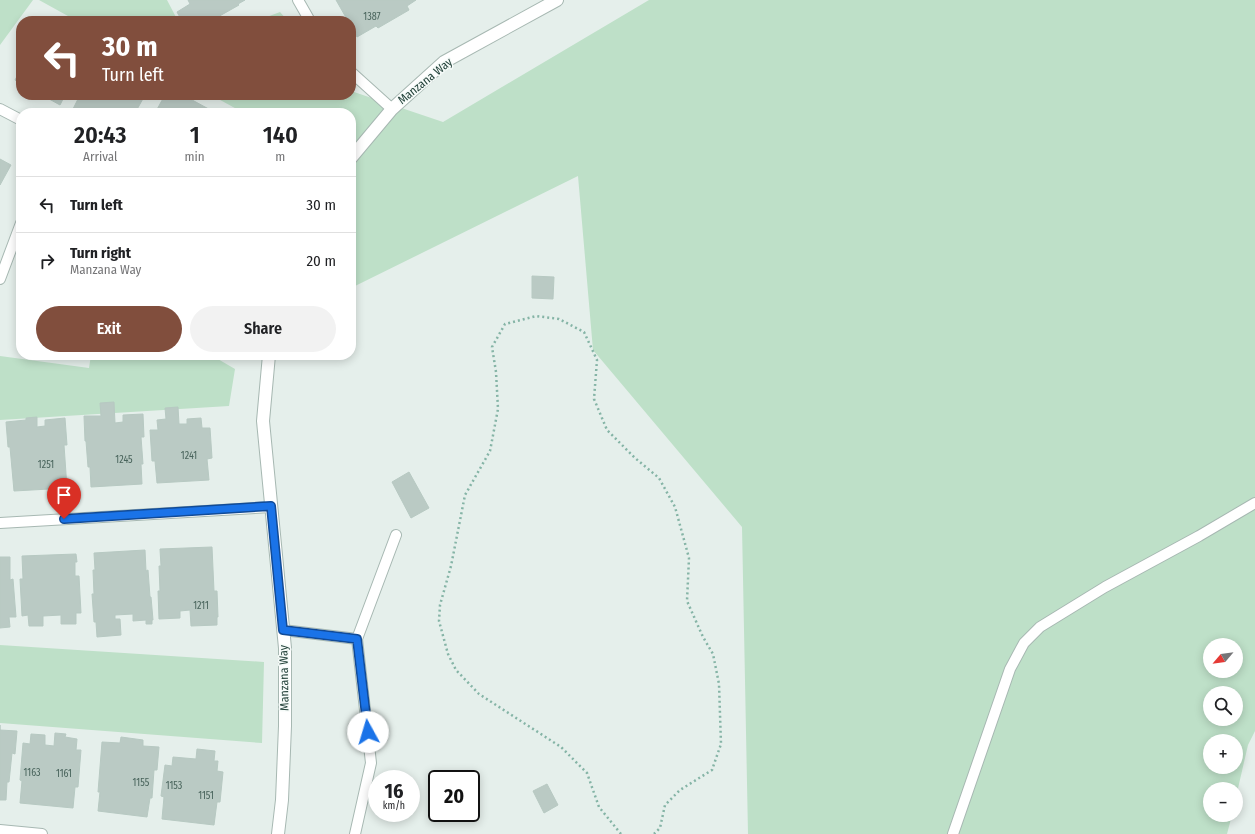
<!DOCTYPE html>
<meta charset="utf-8">
<style>
body{margin:0;font-family:"Fira Sans Condensed",sans-serif;background:#f2f2f2;color:#202124;height:100vh;display:flex;flex-direction:column;font-size:15px;white-space:nowrap}
*{box-sizing:border-box;margin:0}
p{font-size:13px;color:#757577}
.icon{flex:none;width:22px;height:22px;fill:none;stroke:currentColor;stroke-width:2;stroke-linecap:round;stroke-linejoin:round}
.map{position:relative;flex:1;overflow:hidden}
.panel{position:absolute;left:16px;top:108px;width:340px;height:252px;display:flex;flex-direction:column;background:#fff;border-radius:16px;box-shadow:0 2px 10px #0003}
.panel>*{flex:none}
.banner{position:absolute;left:16px;top:16px;width:340px;height:84px;border-radius:16px;box-shadow:0 2px 10px #0003;background:#814e3d;color:#fff;overflow:hidden}
.needle{width:26px;rotate:241deg}
.buttons{position:absolute;left:1203px;top:638px;display:grid;gap:8px}
.buttons a{display:grid;place-items:center;width:40px;height:40px;border-radius:50%;background:#fff;box-shadow:0 2px 10px #0003;font-size:20px}
.speed{position:absolute;left:368px;top:770px;display:flex;gap:8px;font-size:20px;font-weight:700;text-align:center}
.speed>*{display:grid;place-content:center;width:52px;height:52px;border-radius:50%;background:#fff;box-shadow:0 2px 10px #0003;line-height:1}
.speed small{font-size:10px;font-weight:400}
.speed .limit{border:2px solid #111;border-radius:6px;background:#fff;color:#111}
.pin{position:absolute;display:grid;place-items:center;width:34px;height:34px;color:#fff;margin:-41px -17px;border-radius:50% 50% 50% 0;rotate:-45deg;box-shadow:0 0 4px #0007}
.pin .icon{rotate:45deg}
.me{position:absolute;width:44px;margin:-22px;rotate:354deg;stroke-linejoin:round;filter:drop-shadow(0 0 3px #0008)}
.turn{display:flex;align-items:center;gap:14px;height:84px;padding:0 20px;font-size:18px}
.turn .icon{width:52px;height:52px;stroke-width:2.5}
.turn b{display:block;font-size:28px;line-height:34px}
.eta{display:flex;justify-content:space-evenly;align-items:center;height:68px;text-align:center}
.eta b{font-size:24px;font-weight:600;line-height:28px}
.cta{display:flex;gap:8px;margin-top:auto;padding:8px 20px}
.cta a{flex:1;height:46px;border-radius:24px;background:#814e3d;color:#fff;font-size:16px;font-weight:600;line-height:46px;text-align:center}
.cta a+a{background:#f2f2f2;color:#202124}
ul{padding:0;list-style:none}
li{display:flex;align-items:center;gap:12px;height:56px;padding:0 20px;border-top:1px solid #e0e0e0}
li div{flex:1}
li b{display:block;font-size:15px}
li em{font-style:normal}
.map>svg:first-child{display:block}
.green{fill:#bee0c8;fill-rule:evenodd}
.building{fill:#bacac4;stroke:#b7c9c2}
.lines{fill:none;stroke-linecap:round;stroke-linejoin:round}
.service-casing{stroke:#a7b8b2;stroke-width:12}
.tertiary-casing{stroke:#a7b8b2;stroke-width:14}
.path{stroke:#85b4a6;stroke-width:2.5;stroke-dasharray:2 3;stroke-linecap:butt}
.service{stroke:#fff;stroke-width:10}
.tertiary{stroke:#fff;stroke-width:12}
.route-casing{stroke:#114b97;stroke-width:10}
.route{stroke:#1a73e8;stroke-width:7}
.labels{text-anchor:middle;dominant-baseline:central;stroke-width:3;stroke-linejoin:round;paint-order:stroke}
.number-label{font-size:10px;fill:#49645c}
.street-label{font-size:12px;fill:#23423a;stroke:#f6fbf9}
</style>
<div class="map">
<svg width="1255" height="834" viewBox="0 0 1255 834">
<rect width="100%" height="100%" fill="#e5efeb"/>
<path class="green" d="M0 0H33L0 45Z
M39 0H167L178 21H77Z
M649 0H1255V731L1248 745 1236 797V789H1210V815H1232L1227 834H748L742 527 593 350 578 176 351 288V113H244L211 95H351V91L443 122ZM1210 645H1236V671H1210ZM1210 693H1236V719H1210ZM1210 741H1236V767H1210Z
M280 12 288 21H256Z
M91 355H211L235 369 229 406 0 420V356L89 368Z
M0 645 264 662 262 743 0 723Z"/>
<path class="building" d="M188 0H245L238 4 239 5 216 18 217 21H182L177 12 190 4Z
M336 0H416L407 6 409 10 378 28 376 26 357 37 351 26V21H348Z
M21 69V84L15 80Z
M42 95H65L60 105Z
M80 95H145L135 113H75L72 111Z
M165 95H183L216 113H155Z
M0 159 11 165 0 185Z
M532 276 554 277 553 299 532 298Z
M21 310V326L17 325Z
M114 402 115 423 123 422V415L143 414 144 437H141L143 464H141L142 484 91 487 90 467H88L86 441H85L84 416H101L100 403Z
M178 407 179 424H187V419L201 418 202 428H210L212 458 207 459 209 480 157 483 155 461H152L150 430H158L157 420 166 419 165 408Z
M37 417V427L45 426V420L65 418 67 445H64L67 488 14 491 10 447H8L6 422 26 420V418Z
M409 472 429 508 411 518 392 482Z
M212 547 214 591H217L218 617H217V625L191 626 190 610 180 611V618L159 619 158 591H160L159 566H161L160 549Z
M145 550 146 571 148 570 150 597H151L153 620H152V624H146V620L133 621V614L115 615V619H120L121 635 97 637 96 622H94L92 594H94L93 570H95L94 553Z
M76 554 77 562H75V576H79L81 613H76V624H61V615L43 616V626H29L28 615 22 616 20 579H23L22 556Z
M0 557H10V580L13 579 16 617H9L10 627 0 628Z
M0 725V730L17 731 15 754 12 753 9 782H7L6 800H0Z
M55 733 66 734 65 737 77 739 76 750H81L78 787H75L73 808 20 803 22 781 20 780 23 743 30 744 31 734 45 735V745L54 746Z
M121 737 143 740V746L159 747 157 770H154L152 798H150L147 817 98 811 100 792H98L102 742 120 743Z
M197 749 215 751 214 761H218L217 771 223 772 220 802H217L214 825 162 819 164 797 161 796 165 765 172 766 173 757 196 759Z
M547 784 558 805 544 813 533 791Z"/>
<g class="lines">
<defs>
<path id="service" d="M298 0 310 21
M351 72 392 109
M0 109 21 120
M0 279 21 223
M0 523 271 507
M283 630 357 639
M0 830 42 834
M355 834 371 763 357 639 396 535
M953 834 1010 669 1024 643 1040 627 1105 587 1199 536 1255 503"/>
<path id="tertiary" d="M351 158 392 109 444 62 557 0
M269 355 263 421 285 648V726L282 800 278 834"/>
</defs>
<use href="#service" class="service-casing"/>
<use href="#tertiary" class="tertiary-casing"/>
<path class="path" d="M621 834 599 807 587 773 561 747 479 694 456 670 448 654 439 621 440 605 451 566 465 495 490 451 498 409 496 372 492 347 505 324 536 316 559 319 584 332 597 360 594 399 607 430 635 458 659 478 675 507 689 558 687 601 703 637 713 654 719 684 721 744 712 770 680 790 665 805 660 828 654 834"/>
<use href="#service" class="service"/>
<use href="#tertiary" class="tertiary"/>
</g>
<g class="lines">
<defs>
<path id="route" d="M64 519 271 506 283 630 357 639 368 732"/>
</defs>
<use href="#route" class="route-casing"/>
<use href="#route" class="route"/>
</g>
<g class="labels">
<g class="number-label">
<text x="372" y="17">1387</text>
<text x="189" y="456">1241</text>
<text x="124" y="460">1245</text>
<text x="46" y="465">1251</text>
<text x="201" y="606">1211</text>
<text x="32" y="773">1163</text>
<text x="64" y="774">1161</text>
<text x="141" y="783">1155</text>
<text x="174" y="786">1153</text>
<text x="206" y="796">1151</text>
</g>
<g class="street-label">
<text transform="translate(425 81) rotate(-39)">Manzana Way</text>
<text transform="translate(284 678) rotate(-91)">Manzana Way</text>
</g>
</g>
</svg>
<div class="buttons">
<a><svg class="needle" viewBox="-14 -14 28 28"><path d="M0-13l5 13h-10z" fill="#e53935"/><path d="M0 13l5-13h-10z" fill="#757577"/></svg></a>
<a><svg class="icon" aria-label="search" viewBox="0 0 24 24"><circle cx="10" cy="10" r="6"/><path d="M15 15l6 6"/></svg></a>
<a>+</a>
<a>−</a>
</div>
<div class="speed"><div>16<small>km/h</small></div><div class="limit">20</div></div>
<div class="pin" style="left:64px;top:519px;background:#d93025"><svg class="icon" aria-label="arrive" viewBox="0 0 24 24"><path d="M6 21V4h12l-3 4 3 4H6"/></svg></div>
<svg class="me" style="left:368px;top:732px" viewBox="-20 -20 40 40"><circle r="19" fill="#fff"/><path d="M0-13L10 11 0 6-10 11z" fill="#1a73e8"/></svg>
<div class="banner">
<div class="turn"><svg class="icon" aria-label="left" viewBox="0 0 24 24"><path d="M17 20v-9H6M10 6l-5 5 5 5"/></svg><div><b>30 m</b>Turn left</div></div>
</div>
<section class="panel">
<div class="eta">
<div><b>20:43</b><p>Arrival</p></div>
<div><b>1</b><p>min</p></div>
<div><b>140</b><p>m</p></div>
</div>
<ul>
<li><svg class="icon" aria-label="left" viewBox="0 0 24 24"><path d="M17 20v-9H6M10 6l-5 5 5 5"/></svg><div><b>Turn left</b></div><em>30 m</em></li>
<li><svg class="icon" aria-label="right" viewBox="0 0 24 24"><path d="M7 20v-9h11M14 6l5 5-5 5"/></svg><div><b>Turn right</b><p>Manzana Way</p></div><em>20 m</em></li>
</ul>
<div class="cta"><a>Exit</a><a>Share</a></div>
</section>
</div>
